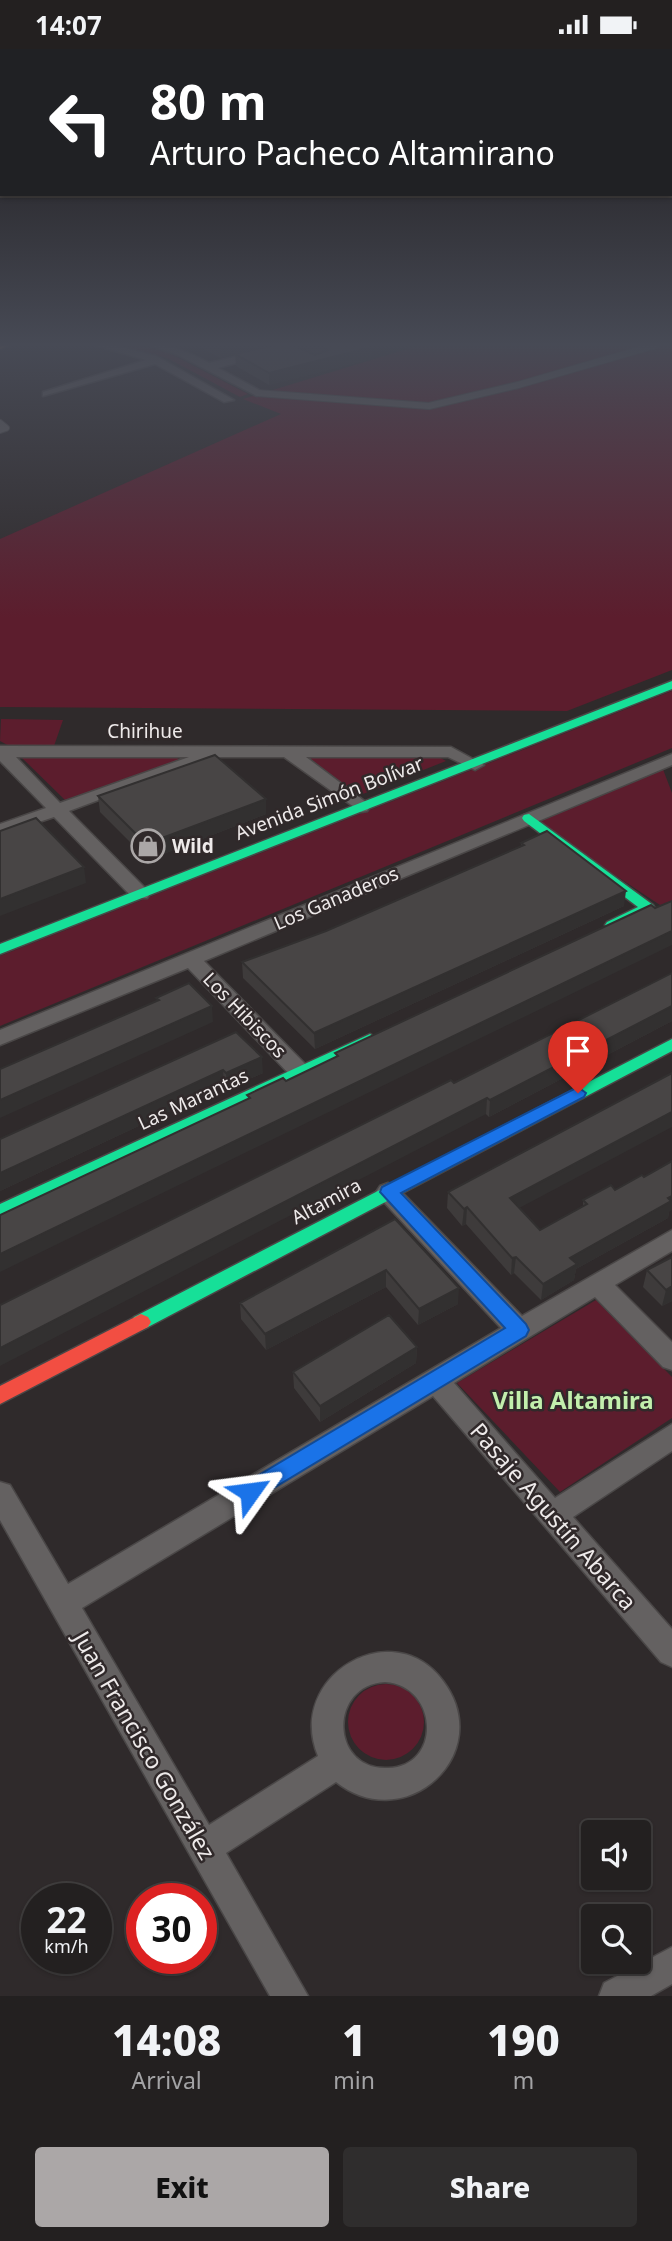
<!DOCTYPE html>
<meta charset="utf-8">
<style>
body{margin:0;font-family:"Noto Sans",sans-serif;background:#2f2d2d;color:#f1f3f6;height:100vh;display:flex;flex-direction:column;font-size:26px;white-space:nowrap}
*{box-sizing:border-box;margin:0}
p{font-size:23px;color:#a3a3a5}
.icon{flex:none;width:38px;height:38px;fill:none;stroke:currentColor;stroke-width:2;stroke-linecap:round;stroke-linejoin:round}
.map{position:relative;height:1947px;overflow:hidden}
.drawer{display:flex;flex-direction:column;background:#232020;flex:1}
.drawer>*{flex:none}
.hud{position:absolute;left:0px;top:0px;width:672px;height:147px;box-shadow:0 2px 5px #0004,0 0 0 2px #403e3e;background:#202124;color:#fff;overflow:hidden}
.tools{position:absolute;left:581px;top:1771px;display:grid;gap:14px}
.tools a{display:grid;place-items:center;width:70px;height:70px;border-radius:7px;background:#232020;box-shadow:0 2px 5px #0004,0 0 0 2px #403e3e;font-size:35px}
.speed{position:absolute;left:21px;top:1834px;display:flex;gap:14px;font-size:35px;font-weight:700;text-align:center}
.speed>*{display:grid;place-content:center;width:91px;height:91px;border-radius:50%;background:#232020;box-shadow:0 2px 5px #0004,0 0 0 2px #403e3e;line-height:1}
.speed small{font-size:18px;font-weight:400}
.speed .limit{border:10px solid #d22;background:#fff;color:#111}
.pin{position:absolute;display:grid;place-items:center;width:60px;height:60px;color:#fff;margin:-72px -30px;border-radius:50% 50% 50% 0;rotate:-45deg;box-shadow:0 0 7px #0007}
.pin .icon{rotate:45deg}
.me{position:absolute;width:77px;margin:-38px;rotate:59deg;stroke-linejoin:round;filter:drop-shadow(0 0 5px #0008)}
.turn{display:flex;align-items:center;gap:24px;height:147px;padding:0 35px;font-size:32px}
.turn .icon{width:91px;height:91px;stroke-width:2.5}
.turn b{display:block;font-size:49px;line-height:60px}
.eta{display:flex;justify-content:space-evenly;align-items:center;height:119px;text-align:center}
.eta b{font-size:42px;font-weight:800;line-height:49px}
.button{display:flex;gap:14px;margin-top:auto;padding:14px 35px}
.button a{flex:1;height:80px;border-radius:7px;background:#aba7a7;color:#111;font-size:28px;font-weight:800;line-height:80px;text-align:center}
.button a+a{background:#2f2d2d;color:#f1f3f6}
.status{display:flex;justify-content:space-between;align-items:center;height:49px;padding:0 35px;background:#232020;direction:ltr}
.status svg{height:19px;fill:currentColor}
.map>svg:first-child{display:block}
.green{fill:#5c1d2d}
.lines{fill:none;stroke-linecap:round;stroke-linejoin:round}
.lane-casing{stroke:#4a4747;stroke-width:8}
.street-casing{stroke:#4a4747;stroke-width:3}
.fast-casing{stroke:#4a4747;stroke-width:3}
.slow-casing{stroke:#4a4747;stroke-width:3}
.jam-casing{stroke:#4a4747;stroke-width:3}
.lane{stroke:#646161;stroke-width:6}
.street{fill:#646161;fill-rule:evenodd}
.fast{fill:#16e098;fill-rule:evenodd}
.slow{fill:#ffcf43;fill-rule:evenodd}
.jam{fill:#f24e42;fill-rule:evenodd}
.wall{fill:#3e3b3b}
.shaded-wall{fill:#323030}
.building{fill:#484545;stroke:#323030;stroke-width:2}
.route{fill:#1a73e8;stroke:#114b97;stroke-width:2}
.labels{text-anchor:middle;dominant-baseline:central;stroke-width:5;stroke-linejoin:round;paint-order:stroke}
.street-label{font-size:19px;fill:#eeeaea;stroke:#30292a}
.poi-label{font-size:19px;font-weight:bold;fill:#eeeaea;stroke:#30292a;text-anchor:start}
.near-street-label{font-size:23px;fill:#eeeaea;stroke:#30292a}
.near-neighbourhood-label{font-size:24px;font-weight:bold;fill:#c2efac;stroke:#30292a}
</style>
<div class="status"><b>14:07</b><svg viewBox="0 0 49 12"><path d="M0 12V9h3v3zM5 12V6h3v6zM10 12V3h3v9zM15 12V0h3v12zM26 1h20v11H26zM47 4h2v5h-2z"/></svg></div>
<div class="map">
<svg width="672" height="1947" viewBox="0 0 672 1947">
<rect width="100%" height="100%" fill="#2f2a2b"/>
<path class="green" d="M137 296 169 304 248 345 240 348 167 309 127 298Z
M420 296H672V621L567 662 0 658V490L281 365 243 350Z
M672 642V699L0 977V907Z
M1 670 63 671 54 697 13 699 0 692Z
M307 707H437L446 712 358 747Z
M175 708 181 711 65 751 22 709Z
M661 715 672 744V864L529 769Z
M596 1251 672 1328V1369L560 1443 457 1334Z
M348 1673a38 38 0 1 1 76 0a38 38 0 1 1-76 0Z"/>
<g class="lines">
<defs>
<path id="lane" d="M257 344 429 357 518 336 656 296
M0 374 6 379 0 381"/>
<path id="street" d="M95 296H113L156 307 234 351 224 353 155 315 43 347V343L146 311Z
M149 296C172 296 189 303 209 314L284 296H302L218 319 261 342 263 344 257 347 178 306Z
M0 697 451 698 484 716 475 721 448 708H306L367 754 370 758 367 762 361 763 284 708H214L69 762 147 841 150 845 147 849H133L54 768 0 786V775L46 759 0 712ZM16 708H189L60 754Z
M672 705V716L204 912 308 1018 311 1023 308 1028H292L188 919 0 996V981Z
M388 1134 396 1137 522 1267 672 1181V1202L615 1236 672 1293V1321L663 1318 595 1248 454 1334 555 1449 672 1375V1402L573 1468 672 1580V1618L661 1613 433 1347 82 1559 209 1776 318 1707C285 1627 393 1564 443 1632 497 1704 406 1788 336 1733L226 1804 308 1947H270L0 1471V1433L10 1436 68 1535 501 1279 380 1149 376 1143 380 1137ZM385 1633C438 1636 443 1717 388 1719 330 1722 328 1636 385 1633Z
M672 1898V1935L651 1947H599L604 1934Z"/>
<path id="fast" d="M672 632V640L0 905V895Z
M529 765 653 856 655 859 653 862 617 879H607L605 876 607 873 638 858 524 772 522 769 524 766Z
M370 985 378 990 376 994 0 1170V1155Z
M672 990V1002L148 1278 141 1281 134 1278 131 1273 134 1268Z"/>
<path id="slow" d="M0 296H11L0 300Z"/>
<path id="jam" d="M141 1265 148 1268 151 1273 148 1278 0 1355V1337Z"/>
</defs>
<use href="#lane" class="lane-casing"/>
<use href="#street" class="street-casing"/>
<use href="#fast" class="fast-casing"/>
<use href="#slow" class="slow-casing"/>
<use href="#jam" class="jam-casing"/>
<use href="#lane" class="lane"/>
<use href="#street" class="street"/>
<use href="#fast" class="fast"/>
<use href="#slow" class="slow"/>
<use href="#jam" class="jam"/>
</g>
<path class="wall" d="M196 296H273L220 309Z
M302 296H368L372 298 371 310 269 336 236 317 235 305 316 306 303 299Z
M98 747 266 750V765L148 811 100 763Z
M521 794 624 857 315 1000 243 929 242 913 326 882 521 797Z
M672 924V972L489 1068 454 1034Z
M236 983 263 1024 227 1040 224 1037 0 1142V1090Z
M644 1128 669 1163 668 1169 576 1220 574 1231 541 1251 514 1224 511 1226 466 1175 462 1177 447 1159 448 1143 520 1159 540 1181 583 1157V1151L615 1141Z
M395 1170 458 1255 418 1276 386 1238 266 1301 241 1270 240 1254Z
M672 1208V1252L662 1257 643 1238 647 1221Z
M417 1298 416 1314 320 1373 294 1339 293 1323Z"/>
<path class="shaded-wall" d="M223 296H273L220 309V297Z
M372 298 371 310 269 336V324Z
M266 750V765L148 811 146 795Z
M84 818 86 834 0 867V850Z
M626 842 624 857 315 1000 314 984Z
M672 882V896L0 1223V1205Z
M212 957 213 973 0 1069V1051Z
M672 957V972L489 1068 490 1051Z
M262 1008 263 1024 227 1040 226 1024Z
M223 1021 224 1037 0 1142V1124Z
M487 1049 486 1065 0 1317V1299Z
M672 1063V1078L508 1165 510 1149Z
M672 1147V1161L669 1163 668 1169 576 1220 574 1231 541 1251 543 1235 570 1209Z
M467 1158 466 1175 462 1177 464 1160Z
M516 1208 514 1224 511 1226 512 1209Z
M386 1221V1238L266 1301 265 1285Z
M672 1237V1252L662 1257 666 1241Z
M459 1239 458 1255 418 1276 419 1260Z
M417 1298 416 1314 320 1373V1357Z"/>
<path class="building" d="M274 296H293L315 306 328 301 319 296H367L372 298 269 324 235 305Z
M215 706 266 750 146 795 98 747Z
M36 769 84 818 0 850V782Z
M547 782 626 842 314 984 242 913 326 882 524 796 521 794Z
M672 852V882L0 1205V1166L250 1049 247 1046 283 1029 286 1032 338 1007 335 1004 651 856 655 859Z
M672 924V957L490 1051 487 1049 0 1299V1256L451 1031 454 1034Z
M189 934 212 957 0 1051V1020L159 951 156 949Z
M236 983 262 1008 226 1024 223 1021 0 1124V1090Z
M672 1024V1063L510 1149 540 1181 587 1155 583 1151 611 1136 615 1141 642 1126 644 1128 672 1112V1147L668 1149 671 1152 570 1209 577 1215 543 1235 516 1208 512 1209 467 1158 464 1160 448 1143Z
M395 1170 459 1239 419 1260 386 1221 265 1285 240 1254Z
M672 1208V1237L666 1241 647 1221Z
M389 1266 417 1298 320 1357 293 1323Z"/>
<linearGradient id="sky" x2="0" y2="1"><stop stop-color="#1a1718"/><stop offset="0.52" stop-color="#474a55"/><stop offset="1" stop-color="#474a55" stop-opacity="0"/></linearGradient>
<rect width="672" height="569" fill="url(#sky)"/>
<path class="route" d="M578 1038 586 1044 584 1048 401 1144 526 1275 529 1281 526 1287 257 1449 250 1452 242 1449 239 1443 242 1436 505 1279 380 1143 382 1138Z"/>
<defs>
<symbol id="shop-ring" viewBox="-11 -11 22 22"><circle r="9.5" fill="#30292a" stroke="#aba7a7" stroke-width="1.5"/><path d="M-5-2.5h2.3a2.7 3.5 0 0 1 5.4 0H5L5.5 6h-11ZM-1.5-2.5h3a1.5 2.3 0 0 0-3 0Z" fill="#aba7a7"/></symbol>
</defs>
<g fill-rule="evenodd">
<use href="#shop-ring" x="129" y="778" width="38" height="38"/>
</g>
<g class="labels">
<g class="street-label">
<text x="145" y="682">Chirihue</text>
<text transform="translate(329 749) rotate(-21)">Avenida Simón Bolívar</text>
<text transform="translate(336 849) rotate(-23)">Los Ganaderos</text>
<text transform="translate(245 966) rotate(46)">Los Hibiscos</text>
<text transform="translate(193 1050) rotate(-25)">Las Marantas</text>
<text transform="translate(326 1152) rotate(-28)">Altamira</text>
</g>
<g class="poi-label">
<text x="172" y="797">Wild</text>
</g>
<g class="near-street-label">
<text transform="translate(554 1467) rotate(49)">Pasaje Agustín Abarca</text>
<text transform="translate(145 1696) rotate(60)">Juan Francisco González</text>
</g>
<g class="near-neighbourhood-label">
<text x="573" y="1350">Villa Altamira</text>
</g>
</g>
</svg>
<div class="tools">
<a><svg class="icon" aria-label="sound" viewBox="0 0 24 24"><path d="M4 9h4l5-4v14l-5-4H4zM17 9q2 3 0 6"/></svg></a>
<a><svg class="icon" aria-label="search" viewBox="0 0 24 24"><circle cx="10" cy="10" r="6"/><path d="M15 15l6 6"/></svg></a>
</div>
<div class="speed"><div>22<small>km/h</small></div><div class="limit">30</div></div>
<div class="pin" style="left:578px;top:1044px;background:#d93025"><svg class="icon" aria-label="arrive" viewBox="0 0 24 24"><path d="M6 21V4h12l-3 4 3 4H6"/></svg></div>
<svg class="me" style="left:250px;top:1443px" viewBox="-20 -20 40 40"><path d="M0-17L14 15 0 8-14 15z" fill="#1a73e8" stroke="#fff" stroke-width="4"/></svg>
<div class="hud">
<div class="turn"><svg class="icon" aria-label="left" viewBox="0 0 24 24"><path d="M17 20v-9H6M10 6l-5 5 5 5"/></svg><div><b>80 m</b>Arturo Pacheco Altamirano</div></div>
</div>
</div>
<section class="drawer">
<div class="eta">
<div><b>14:08</b><p>Arrival</p></div>
<div><b>1</b><p>min</p></div>
<div><b>190</b><p>m</p></div>
</div>
<div class="button"><a>Exit</a><a>Share</a></div>
</section>
